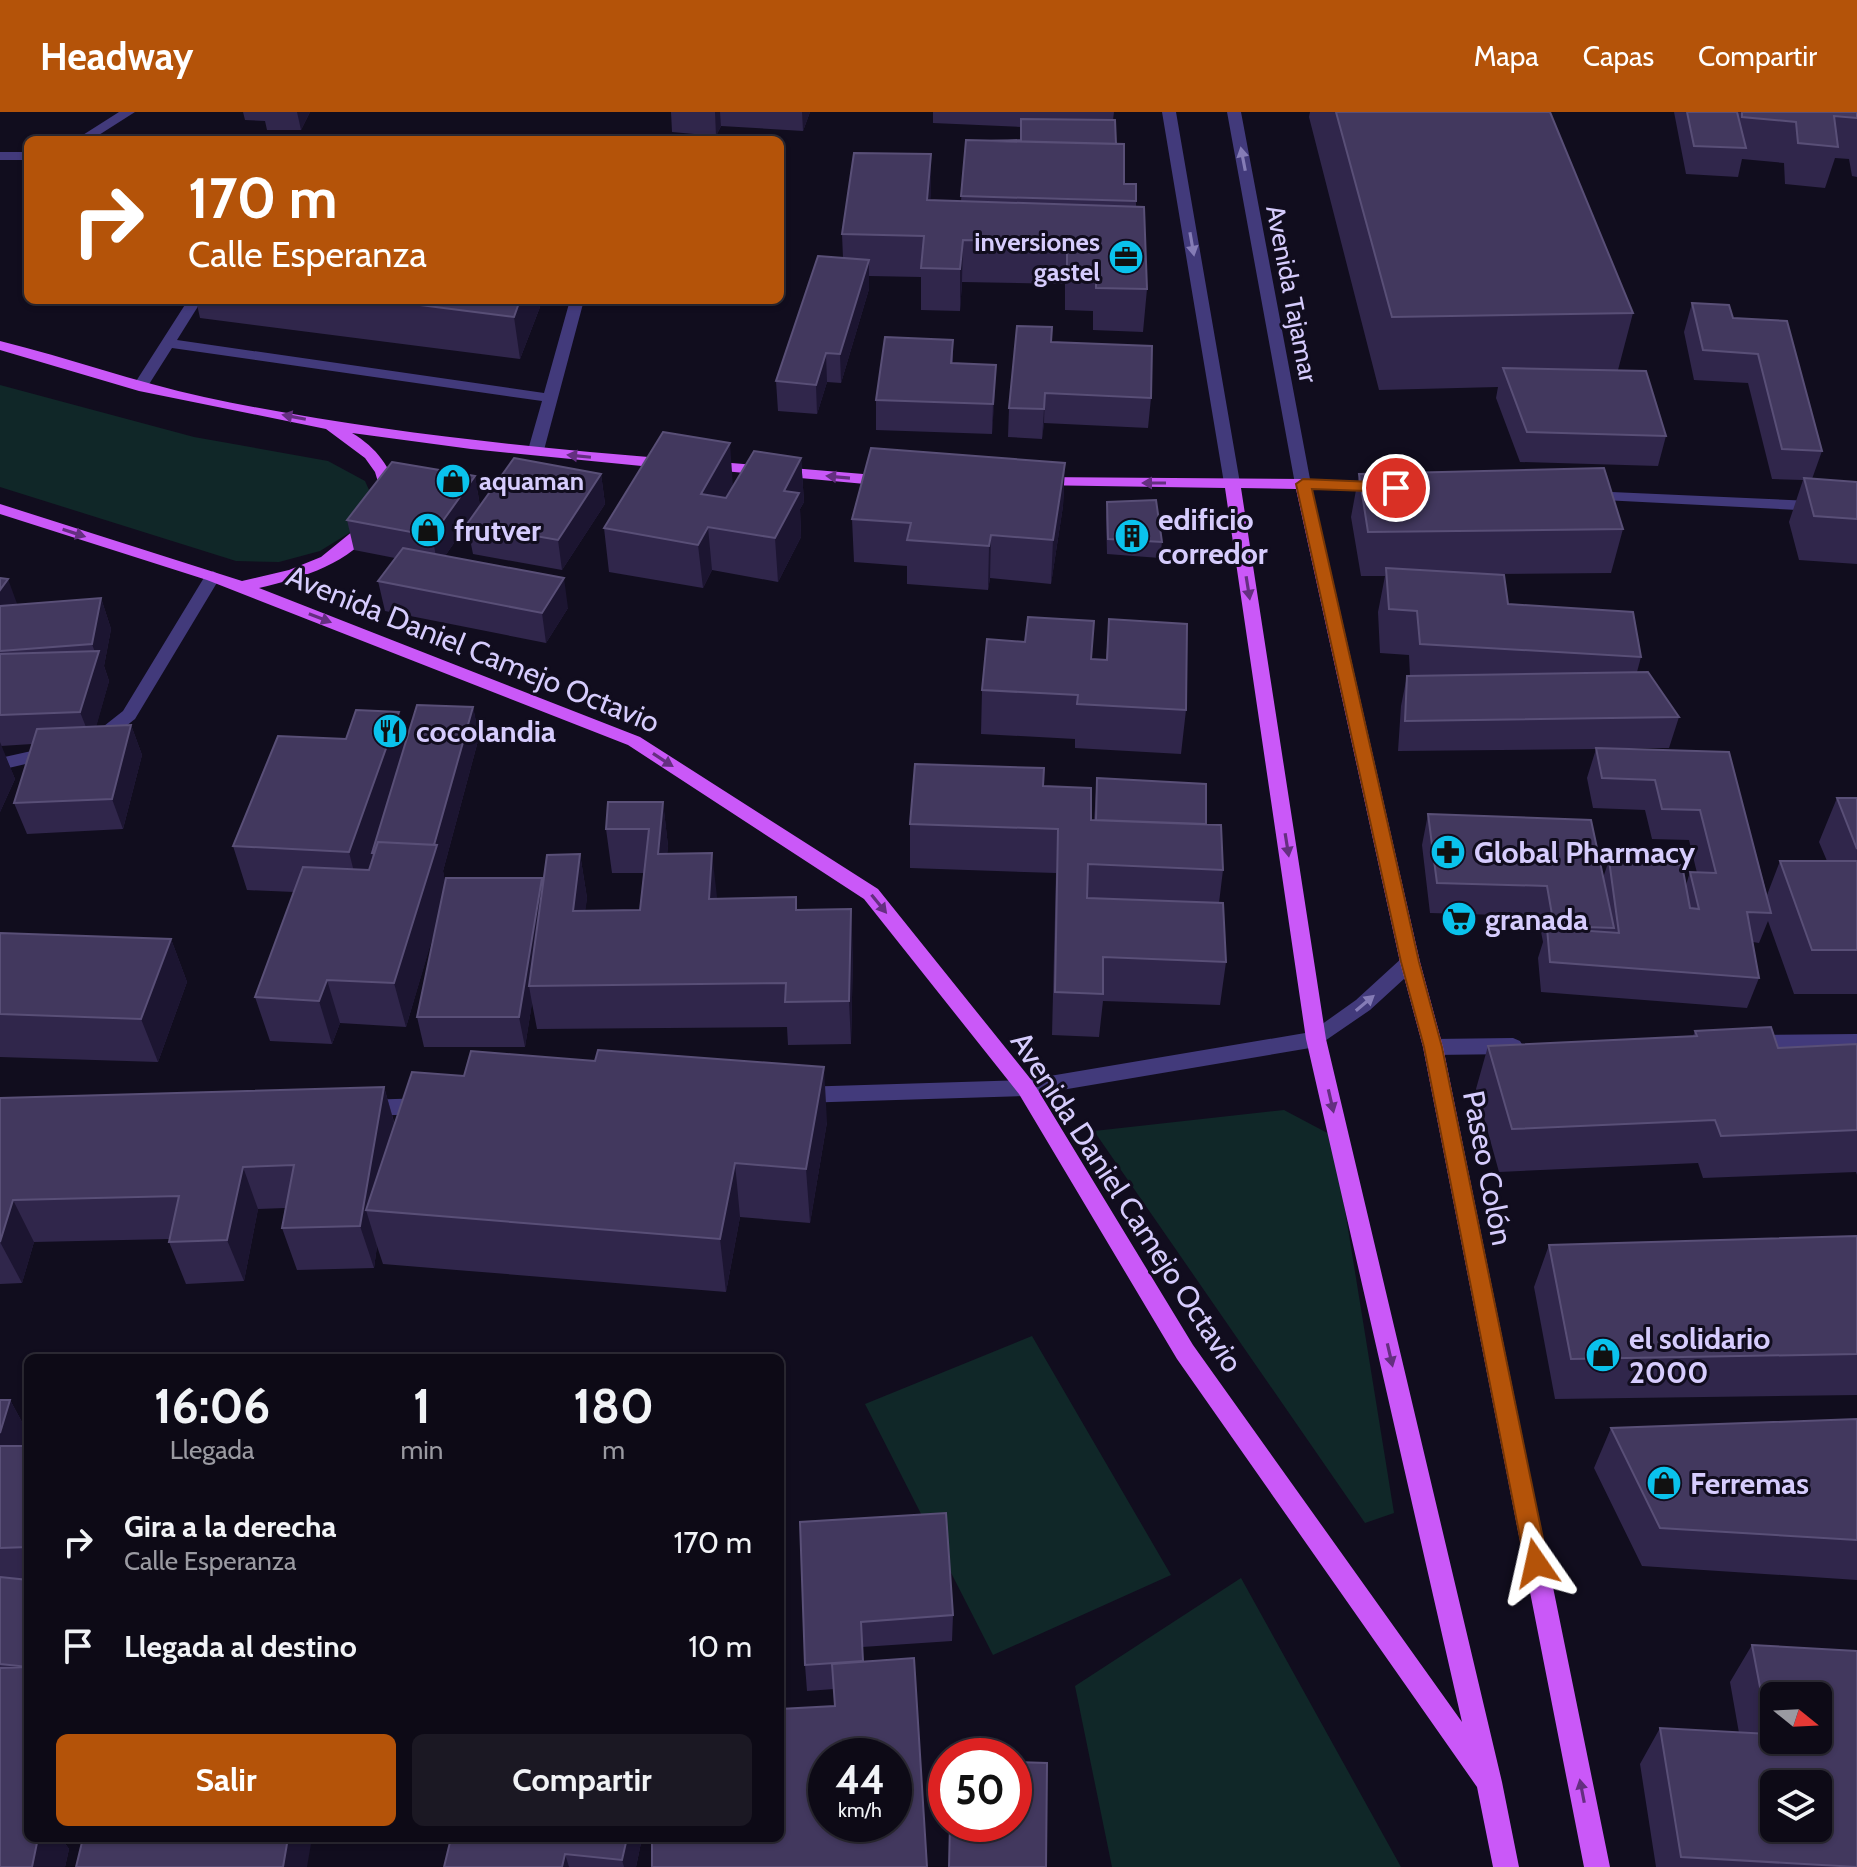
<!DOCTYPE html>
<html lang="es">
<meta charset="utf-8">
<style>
body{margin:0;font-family:Cabin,sans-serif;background:#1b1823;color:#f1f3f6;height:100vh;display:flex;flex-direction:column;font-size:30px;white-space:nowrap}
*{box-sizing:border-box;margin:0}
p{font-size:26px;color:#9a9aa1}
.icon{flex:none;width:44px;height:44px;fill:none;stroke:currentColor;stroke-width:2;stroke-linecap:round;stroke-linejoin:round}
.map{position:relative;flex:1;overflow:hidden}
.side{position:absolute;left:24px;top:1242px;width:760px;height:488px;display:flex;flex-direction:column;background:#0d0a16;border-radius:12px;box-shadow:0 2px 6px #0004,0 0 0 2px #2d2b35}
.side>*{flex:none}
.guide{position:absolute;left:24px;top:24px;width:760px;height:168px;border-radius:12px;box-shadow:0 2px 6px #0004,0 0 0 2px #2d2b35;background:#b45309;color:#fff;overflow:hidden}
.needle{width:52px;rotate:108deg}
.fabs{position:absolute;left:1760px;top:1570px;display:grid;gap:16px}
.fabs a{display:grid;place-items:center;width:72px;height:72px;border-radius:12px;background:#0d0a16;box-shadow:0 2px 6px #0004,0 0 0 2px #2d2b35;font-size:40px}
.speed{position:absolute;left:808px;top:1626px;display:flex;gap:16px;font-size:40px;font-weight:700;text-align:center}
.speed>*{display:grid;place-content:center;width:104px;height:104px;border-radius:50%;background:#0d0a16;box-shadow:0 2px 6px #0004,0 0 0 2px #2d2b35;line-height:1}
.speed small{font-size:20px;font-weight:400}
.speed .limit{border:12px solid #d22;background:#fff;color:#111}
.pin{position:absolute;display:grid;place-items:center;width:68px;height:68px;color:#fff;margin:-34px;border:4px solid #fff;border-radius:50%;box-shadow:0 2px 8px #0007}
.me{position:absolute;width:88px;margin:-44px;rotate:349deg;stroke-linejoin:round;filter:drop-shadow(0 0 6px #0008)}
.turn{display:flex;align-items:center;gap:28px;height:168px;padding:0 32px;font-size:36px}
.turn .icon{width:104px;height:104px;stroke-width:2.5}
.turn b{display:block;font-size:56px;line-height:68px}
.eta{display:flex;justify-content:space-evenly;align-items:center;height:136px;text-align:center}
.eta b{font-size:48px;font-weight:700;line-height:56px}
.primary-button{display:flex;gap:16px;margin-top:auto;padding:16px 32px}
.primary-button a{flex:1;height:92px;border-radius:12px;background:#b45309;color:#fff;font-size:32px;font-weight:700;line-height:92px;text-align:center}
.primary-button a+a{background:#1b1823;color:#f1f3f6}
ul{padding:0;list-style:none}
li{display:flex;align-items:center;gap:24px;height:104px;padding:0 32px}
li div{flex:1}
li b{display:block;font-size:30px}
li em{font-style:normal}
header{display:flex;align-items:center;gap:48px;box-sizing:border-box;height:112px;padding:0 40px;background:#b45309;color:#fff}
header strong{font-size:38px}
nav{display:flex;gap:44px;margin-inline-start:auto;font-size:28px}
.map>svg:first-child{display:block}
.green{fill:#102728}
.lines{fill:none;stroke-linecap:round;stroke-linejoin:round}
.minor{fill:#423a7b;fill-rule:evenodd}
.major{fill:#ca58f8;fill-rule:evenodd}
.wall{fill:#30264b}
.shaded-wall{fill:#1c1531}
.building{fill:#42385e;stroke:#594f77;stroke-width:2;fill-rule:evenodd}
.oneway{fill:#857cb6}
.oneway2{fill:#642f80}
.route{fill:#b45309;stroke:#753606;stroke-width:2}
.labels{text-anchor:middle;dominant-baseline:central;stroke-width:6;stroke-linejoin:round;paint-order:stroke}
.far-poi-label{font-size:26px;font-weight:bold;fill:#d6ccfd;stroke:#110d1e;text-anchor:end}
.far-street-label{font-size:26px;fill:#d6ccfd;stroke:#110d1e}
.poi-label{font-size:30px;font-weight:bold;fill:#d6ccfd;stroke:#110d1e;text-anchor:start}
.street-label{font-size:30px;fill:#d6ccfd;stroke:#110d1e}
</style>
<header>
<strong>Headway</strong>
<nav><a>Mapa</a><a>Capas</a><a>Compartir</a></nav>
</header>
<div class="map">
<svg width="1857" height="1755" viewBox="0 0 1857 1755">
<rect width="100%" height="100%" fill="#110d1e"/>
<path class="green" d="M0 273 194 325 328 349 365 369 374 389 354 418 320 439 279 450 236 449 0 375Z
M1284 998 1333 1024 1394 1401 1365 1411 1094 1019Z
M1032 1224 1171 1463 993 1543 865 1292Z
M1241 1466 1401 1755H1112L1075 1574Z"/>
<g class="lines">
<path class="minor" d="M119 0H135L91 28H75Z
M1162 0H1176L1240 371 1232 376 1224 371Z
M1227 0H1241L1310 367 1381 370 1389 375 1387 378 1303 377 1295 372Z
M0 40H28V48H0Z
M188 188H202L177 228 544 281 570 188H584L544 338 536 343 528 338 542 289 172 236 146 277H136L133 274Z
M1589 379 1857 391V401L1583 387V381Z
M213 459 221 464 135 607 102 633H90L87 629 90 625 123 599 205 464Z
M54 634 63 640 60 644 0 658V646Z
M1410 843 1417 845 1420 850 1417 855 1370 898 1316 935 1026 984 799 991 792 989 789 983 792 977 799 975 1026 968 1311 920 1356 888 1403 845Z
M1857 922V938L1749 939 1742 936 1739 931 1742 926 1749 923Z
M1513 926 1520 929 1523 934 1520 939 1513 942 1433 943 1426 940 1423 935 1426 930 1433 927Z
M427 986 434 988 437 994 434 1000 427 1002 363 1004 356 1002 353 996 356 990 363 988Z"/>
<path class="major" d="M0 229C69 246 135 270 204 285 358 318 515 334 672 347L680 352 672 357 471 337 352 321C377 336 391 355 398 383L390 388 382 383 375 360 365 346 326 317 139 279 0 238Z
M708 349 887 364 895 369 887 374 702 357V351Z
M1039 365 1303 367 1311 372 1420 850 1443 935 1610 1755H1584L1423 935 1400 850 1296 377 1241 376 1326 927 1502 1670 1519 1755H1493L1477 1675 1177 1247 1019 982 864 787 628 633 207 468 0 402V392L242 469 289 458 321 445 364 410H376L378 413C349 452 305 465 259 476L640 625 878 777 1033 970 1193 1233 1462 1610 1306 927 1225 376 1033 373 1031 370Z"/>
</g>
<path class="wall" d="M243 0H310L301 18H267L265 9 245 8Z
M671 0H810L803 19 721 14 716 24 672 20Z
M933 0H1114L1113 8 1116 32 1124 72H1136V94L1147 177 1143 220 1093 218V199L1065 198V172L962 170 960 199 921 198V165L869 164V177L841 271 827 270 817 302 778 299 776 269 843 146 842 122 931 88 961 89 966 28H1021V15L933 11Z
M1310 0H1550L1633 201 1618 258 1666 324 1658 354 1520 350 1496 286 1498 275 1379 278 1309 5Z
M1674 0H1857V65L1852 64 1849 47 1835 46 1825 76 1785 72 1784 51 1742 47 1738 65 1686 62Z
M196 188H539L540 195 520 247 200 206Z
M1692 191 1733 206 1787 209 1822 339 1812 367 1857 370V452L1799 448 1789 410 1803 368 1772 367 1748 271 1694 268 1684 220Z
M1052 215V230L1151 286 1148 316 1044 311 1042 327 1008 325 1009 296Z
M953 228V251L996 253 992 322 876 318V288Z
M801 346 804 390 800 397 801 425 778 470 712 458 703 476 609 460 604 416 733 374Z
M1065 351 1063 394 1051 472 990 466 988 478 907 472V454L854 450 852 407Z
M601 362 605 392 562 458 473 442 467 412 445 444 568 496 546 531 385 499 378 469 395 446 354 438 347 408 475 364 480 394Z
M1359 362 1623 417 1611 461 1495 462 1508 492 1641 545 1637 560 1679 605 1669 636H1609L1729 640 1767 783 1780 749H1827L1819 730 1837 686H1857V882H1794L1768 809 1759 831 1753 830 1759 866 1747 896 1541 880 1538 846 1543 830 1538 804 1430 801 1422 733 1428 702 1603 766 1609 748 1686 773 1690 760 1697 761 1689 728 1652 727 1645 698 1593 696 1587 666 1596 637 1398 639 1401 594 1407 564H1410L1409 543 1380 541 1378 500 1385 464H1361L1351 405Z
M1107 390 1162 430 1160 446 1107 442 1106 405Z
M0 466 17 493 101 486 111 517 104 554 109 569 96 614 131 613 142 643 123 717 27 722 14 691 32 632 1 634 15 667 0 700Z
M1109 507 1186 598 1181 642 1075 636V627L981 622 982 578 1091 547 1106 548Z
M473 595 479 625 443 759 445 770 543 771 580 742 587 786 585 798H640L644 761H612L606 717 663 690 668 734 667 742 716 786 796 785 797 798 853 841 851 932 788 933 787 915 537 917 532 891 525 935H424L417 905 436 813 406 915 340 911 332 932 270 929 255 885 294 780 247 778 233 734 406 631Z
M1097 666 1206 712 1223 758 1219 791 1226 850 1220 893 1103 889 1099 925 1052 923 1056 761 910 756V712L1043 674 1091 708H1094Z
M0 821 171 827 187 870 158 950 0 945Z
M1695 919 1778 936 1857 932V1063L1856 1060 1703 1066 1698 1051 1499 1060 1476 977 1488 934 1693 924Z
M384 975 395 1013 827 1010 810 1111 740 1105 726 1180 383 1152 377 1134 374 1156 297 1158 282 1116 285 1096 258 1097 244 1169 186 1172 169 1130V1127L34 1130 22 1171 0 1172V986Z
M1857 1124V1283L1555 1287 1534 1175 1549 1133Z
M0 1288H10L28 1321V1726H64V1730L69 1737 65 1755H0Z
M1857 1307V1468L1642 1454 1594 1356 1611 1316Z
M800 1410 953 1503 952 1529 862 1535 863 1549 914 1546 835 1594 834 1577 807 1579 805 1553Z
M1752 1533 1857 1755H1656L1640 1652 1660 1616 1739 1621 1730 1570Z
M451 1726H642L636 1755H444Z"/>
<path class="shaded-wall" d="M297 0H310L301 18Z
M715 0H720L721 14 716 24Z
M802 0H810L803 19Z
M931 42V84L927 130V88Z
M963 128 962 170 960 199V157Z
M869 148V177L841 271 840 242Z
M520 188H539L540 195 520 247 514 205Z
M826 241 827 270 817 302 816 273Z
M996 253 995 282 992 322 993 292Z
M1045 281 1044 311 1042 327 1044 297Z
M730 331 733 375 708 415 712 458 703 476 698 433 701 382Z
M801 346 804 390 800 397 801 425 778 470 775 426 784 379Z
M1065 351 1063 394 1051 472 1053 428Z
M601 362 605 392 562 458 558 428Z
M475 364 480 394 438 454 432 424Z
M991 423 990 466 988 478 989 434Z
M564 466 568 496 546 531 542 501Z
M8 467 19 497 0 524V478Z
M101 486 111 517 104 554 109 569 92 630 80 600 97 546 92 532Z
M473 595 479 625 443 759 447 777 406 915 394 871Z
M399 600 409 644 372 741 373 747 360 784 349 740Z
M131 613 142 643 123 717 112 687Z
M0 630 15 667 0 700Z
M663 690 668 734 663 786 658 742Z
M712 741 717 785 714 830 709 787Z
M580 742 587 786 580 842 573 799Z
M542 766 548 797 529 874 532 891 525 935 519 905Z
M851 797 853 841 851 932 849 889Z
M171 827 187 870 158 950 141 907Z
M327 868 340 911 332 932 319 889Z
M824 955 827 1010 810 1111 806 1057Z
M384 975 396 1018 366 1098 377 1134 374 1156 360 1114Z
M735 1051 740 1105 726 1180 720 1127Z
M243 1055 258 1097 244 1169 227 1128Z
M13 1088 34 1130 22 1171 0 1130Z
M10 1288 28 1321V1344L0 1341V1321Z
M38 1726H64V1730L69 1737 65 1755H32Z
M288 1726H312L307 1755H283Z
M627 1726H642L636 1755H624L622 1748Z
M565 1742 569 1755H562Z"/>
<path class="building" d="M1336 0H1550L1633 201 1392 205Z
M1687 0H1737L1746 36 1694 34Z
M1742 0H1857V6L1834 4 1838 35 1798 31 1796 10 1742 5Z
M1021 7 1115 8 1116 32 991 29 1021 28Z
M966 28 1124 32V72H1136V89L961 84Z
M854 41 931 42 927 88 1144 95 1147 177 1096 176V156H1067V130L963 128 960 157 921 156 924 124 842 122Z
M818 144 869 148 840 242 826 241 816 273 776 269Z
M381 188H520L514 205Z
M1692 191 1729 193 1733 206 1787 209 1822 339 1782 337 1758 242 1703 238Z
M1017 214 1052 215 1051 230 1152 234 1151 286 1045 281 1044 297 1009 296Z
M885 225 953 228 951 251 996 253 993 292 876 288Z
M1503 256 1646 259 1666 324 1527 320Z
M663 320 730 331 701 382 726 386 754 339 801 346 784 379 799 381 775 426 708 415 698 433 604 416Z
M871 336 1065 351 1053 428 991 423 989 434 907 428 911 411 852 407Z
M514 346 601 362 558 428 467 412Z
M392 350 475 364 432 424 347 408Z
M1604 356 1623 417 1368 420 1359 362Z
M1804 366 1857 370V407L1814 404Z
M1156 388 1162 430 1108 427 1107 390Z
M403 436 564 466 542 501 378 469Z
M1386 456 1504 463 1508 492 1633 500 1641 545 1420 532 1417 499 1389 497Z
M0 466 8 467 0 478Z
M101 486 92 532 0 539V494Z
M1028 505 1094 509 1091 547 1107 548 1109 507 1187 512 1186 598 1077 592 1078 583 982 578 987 527 1025 530Z
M99 539 80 600 0 603V542Z
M1648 560 1679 605 1405 609 1407 564Z
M417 593 473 595 434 733 378 730 374 741H372Z
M356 598 399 600 349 740 233 734 278 624 346 627Z
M131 613 112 687 14 691 37 617Z
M1596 636 1729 640 1771 801 1747 800 1759 866 1550 850 1547 816 1619 821 1609 748 1682 753 1690 796 1699 797 1690 760 1716 761 1700 698 1662 697 1655 668 1602 666Z
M915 652 1044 656 1043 674 1091 676V708L1221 713 1223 758 1088 752 1087 786 1223 791 1226 850 1103 845V882L1055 880 1058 717 910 712Z
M1097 666 1206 672V712L1096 708Z
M1837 686H1857V737Z
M608 690H663L658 742 712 741 709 787 796 785V798L851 797 849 889 785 890 786 871 529 874 547 743 580 742 573 799 640 798 649 717H606Z
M1428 702 1591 708 1614 816 1554 814 1547 774 1437 771Z
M378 730 437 733 394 871 327 868 319 889 255 885 303 755 369 758Z
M1780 749H1857V838H1812Z
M446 766H542L519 905H417Z
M0 821 171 827 141 907 0 902Z
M1771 915 1778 936 1857 932V1018L1721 1024 1715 1008 1512 1017 1488 934 1697 924 1695 919Z
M598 938 824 955 806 1057 735 1051 720 1127 366 1098 412 960 464 964 471 939 595 949Z
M384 975 360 1114 282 1116 294 1053 243 1055 227 1128 169 1130 179 1084 13 1088 0 1130V986Z
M1857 1124V1242L1571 1247 1549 1133Z
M0 1288H10L0 1321Z
M1857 1307V1428L1660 1416 1611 1316Z
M0 1334H28V1435L0 1436Z
M946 1401 953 1503 861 1510 863 1549 805 1553 800 1410Z
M0 1465 28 1468V1555L0 1552Z
M1752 1533 1857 1539V1755L1681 1745 1660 1616 1769 1622ZM1774 1584H1818V1628H1774ZM1774 1672H1818V1716H1774Z
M914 1546 927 1755H652V1726H780V1597L835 1594 832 1552ZM826 1644H894V1712H826Z
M28 1555V1726H38L32 1755H0V1556Z
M1014 1650 1047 1651 1046 1755H949L950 1712H1014Z
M83 1726H288L283 1755H76Z
M451 1726H627L622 1748 565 1742 562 1755H444Z"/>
<defs><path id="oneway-solid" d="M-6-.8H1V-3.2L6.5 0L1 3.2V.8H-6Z" transform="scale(2)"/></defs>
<g class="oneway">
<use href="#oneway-solid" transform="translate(1243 47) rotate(-101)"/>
<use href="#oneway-solid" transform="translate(1192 132) rotate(80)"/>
<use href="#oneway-solid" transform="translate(1365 891) rotate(-40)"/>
</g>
<g class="oneway2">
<use href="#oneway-solid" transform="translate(294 305) rotate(-169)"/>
<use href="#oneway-solid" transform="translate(579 344) rotate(-174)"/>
<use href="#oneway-solid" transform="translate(838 365) rotate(-175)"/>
<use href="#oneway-solid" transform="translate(1154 371) rotate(-180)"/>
<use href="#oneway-solid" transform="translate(74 421) rotate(18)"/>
<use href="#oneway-solid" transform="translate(1248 476) rotate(81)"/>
<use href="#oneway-solid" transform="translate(320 506) rotate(21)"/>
<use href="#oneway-solid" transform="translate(663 648) rotate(33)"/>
<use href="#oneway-solid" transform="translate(1287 733) rotate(81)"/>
<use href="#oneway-solid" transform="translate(879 792) rotate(51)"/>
<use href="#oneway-solid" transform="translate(1331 989) rotate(77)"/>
<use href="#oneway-solid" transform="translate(1390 1243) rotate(77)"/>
<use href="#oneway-solid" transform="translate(1582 1679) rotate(-101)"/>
</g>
<path class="route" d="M1303 367 1396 371 1403 376 1396 380 1312 377 1419 850 1442 935 1548 1451 1544 1459 1536 1462 1529 1459 1525 1451 1424 935 1401 850 1296 372Z"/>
<defs>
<symbol id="office-disc" viewBox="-11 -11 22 22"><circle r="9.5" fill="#0ac2ec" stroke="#110d1e"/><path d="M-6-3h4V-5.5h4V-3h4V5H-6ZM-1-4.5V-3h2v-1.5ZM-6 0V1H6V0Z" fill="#111"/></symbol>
<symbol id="shop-disc" viewBox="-11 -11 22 22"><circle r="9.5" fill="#0ac2ec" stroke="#110d1e"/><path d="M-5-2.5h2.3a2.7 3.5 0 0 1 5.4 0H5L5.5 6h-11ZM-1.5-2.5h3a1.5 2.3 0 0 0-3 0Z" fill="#111"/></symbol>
<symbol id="building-disc" viewBox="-11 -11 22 22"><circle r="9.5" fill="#0ac2ec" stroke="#110d1e"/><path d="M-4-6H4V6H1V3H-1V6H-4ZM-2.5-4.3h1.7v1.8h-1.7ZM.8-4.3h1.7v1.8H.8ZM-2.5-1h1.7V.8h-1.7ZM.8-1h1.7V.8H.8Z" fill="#111"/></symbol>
<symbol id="restaurant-disc" viewBox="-11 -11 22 22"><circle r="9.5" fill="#0ac2ec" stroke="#110d1e"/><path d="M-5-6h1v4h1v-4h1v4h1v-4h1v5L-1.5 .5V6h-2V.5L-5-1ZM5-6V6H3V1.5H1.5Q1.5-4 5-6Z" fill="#111"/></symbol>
<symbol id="pharmacy-disc" viewBox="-11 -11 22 22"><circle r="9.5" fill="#0ac2ec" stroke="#110d1e"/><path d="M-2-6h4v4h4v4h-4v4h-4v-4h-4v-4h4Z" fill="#111"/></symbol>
<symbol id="supermarket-disc" viewBox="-11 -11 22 22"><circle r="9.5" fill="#0ac2ec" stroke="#110d1e"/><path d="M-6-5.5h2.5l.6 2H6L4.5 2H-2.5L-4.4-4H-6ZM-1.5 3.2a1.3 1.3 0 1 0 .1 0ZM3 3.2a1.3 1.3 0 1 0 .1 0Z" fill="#111"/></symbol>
</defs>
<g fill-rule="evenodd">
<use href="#office-disc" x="1106" y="125" width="40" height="40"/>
<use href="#shop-disc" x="433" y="349" width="40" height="40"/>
<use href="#shop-disc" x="408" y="398" width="40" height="40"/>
<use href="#building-disc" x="1112" y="404" width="40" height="40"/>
<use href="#restaurant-disc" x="370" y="599" width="40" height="40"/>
<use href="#pharmacy-disc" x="1428" y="720" width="40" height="40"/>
<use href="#supermarket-disc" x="1439" y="787" width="40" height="40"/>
<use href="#shop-disc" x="1583" y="1223" width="40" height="40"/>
<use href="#shop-disc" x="1644" y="1351" width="40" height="40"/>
</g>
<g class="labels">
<g class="far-poi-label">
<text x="1100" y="130">inversiones<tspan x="1100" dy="30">gastel</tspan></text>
<text x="479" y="369" text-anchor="start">aquaman</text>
</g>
<g class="far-street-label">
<text transform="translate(1292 182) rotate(79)">Avenida Tajamar</text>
</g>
<g class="poi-label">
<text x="1158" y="407">edificio<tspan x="1158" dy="34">corredor</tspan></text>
<text x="454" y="418">frutver</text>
<text x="416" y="619">cocolandia</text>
<text x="1474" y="740">Global Pharmacy</text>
<text x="1485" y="807">granada</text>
<text x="1629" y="1226">el solidario<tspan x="1629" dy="34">2000</tspan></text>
<text x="1690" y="1371">Ferremas</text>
</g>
<g class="street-label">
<text transform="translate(473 537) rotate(22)">Avenida Daniel Camejo Octavio</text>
<text transform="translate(1488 1056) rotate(79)">Paseo Colón</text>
<text transform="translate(1127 1090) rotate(57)">Avenida Daniel Camejo Octavio</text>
</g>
</g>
</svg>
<div class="fabs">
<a><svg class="needle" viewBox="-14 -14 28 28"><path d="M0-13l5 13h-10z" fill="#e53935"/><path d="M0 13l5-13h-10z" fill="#9a9aa1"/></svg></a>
<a><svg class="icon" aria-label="layers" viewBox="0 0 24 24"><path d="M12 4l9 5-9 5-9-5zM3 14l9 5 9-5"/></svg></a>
</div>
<div class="speed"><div>44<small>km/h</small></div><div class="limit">50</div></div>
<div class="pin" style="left:1396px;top:376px;background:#d93025"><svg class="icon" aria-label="arrive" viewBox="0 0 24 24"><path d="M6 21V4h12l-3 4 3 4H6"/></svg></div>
<svg class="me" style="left:1536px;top:1451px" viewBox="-20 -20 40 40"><path d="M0-17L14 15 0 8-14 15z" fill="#b45309" stroke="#fff" stroke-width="4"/></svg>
<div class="guide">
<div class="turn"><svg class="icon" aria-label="right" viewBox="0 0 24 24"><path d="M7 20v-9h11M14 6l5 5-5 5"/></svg><div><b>170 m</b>Calle Esperanza</div></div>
</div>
<section class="side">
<div class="eta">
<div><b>16:06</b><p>Llegada</p></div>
<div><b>1</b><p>min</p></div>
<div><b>180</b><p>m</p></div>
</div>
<ul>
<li><svg class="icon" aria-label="right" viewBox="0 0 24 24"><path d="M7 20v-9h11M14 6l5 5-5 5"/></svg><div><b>Gira a la derecha</b><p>Calle Esperanza</p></div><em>170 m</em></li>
<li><svg class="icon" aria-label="arrive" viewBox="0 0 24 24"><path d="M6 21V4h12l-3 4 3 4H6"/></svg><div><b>Llegada al destino</b></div><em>10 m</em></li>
</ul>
<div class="primary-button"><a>Salir</a><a>Compartir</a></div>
</section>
</div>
